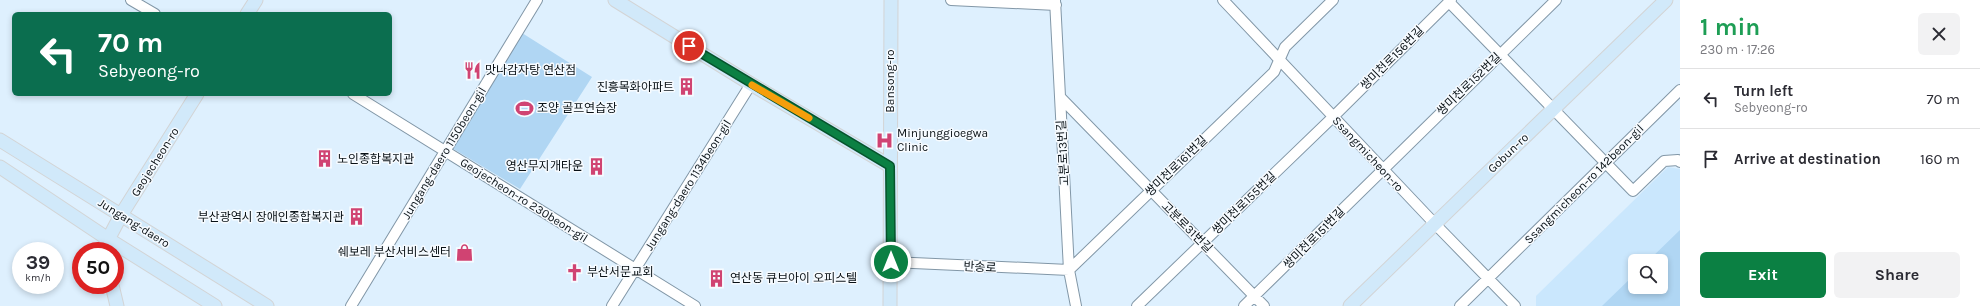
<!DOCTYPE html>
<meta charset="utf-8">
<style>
body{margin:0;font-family:Karla,"Noto Sans KR",sans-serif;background:#f2f2f3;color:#2b2b33;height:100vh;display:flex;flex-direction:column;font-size:15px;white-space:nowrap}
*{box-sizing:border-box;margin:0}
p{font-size:13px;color:#7c7c81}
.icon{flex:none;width:22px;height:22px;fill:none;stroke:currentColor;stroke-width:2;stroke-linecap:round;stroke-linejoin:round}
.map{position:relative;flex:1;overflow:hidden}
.side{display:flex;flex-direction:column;background:#fff;width:300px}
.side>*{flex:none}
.banner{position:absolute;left:12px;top:12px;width:380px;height:84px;border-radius:6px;box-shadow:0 2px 6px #0003;background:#0b6e4f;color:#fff;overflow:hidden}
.tools{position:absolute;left:1628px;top:254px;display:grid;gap:8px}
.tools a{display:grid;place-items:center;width:40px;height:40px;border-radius:6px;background:#fff;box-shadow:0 2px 6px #0003;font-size:20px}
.speed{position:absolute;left:12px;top:242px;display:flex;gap:8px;font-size:20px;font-weight:700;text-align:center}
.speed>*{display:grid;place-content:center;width:52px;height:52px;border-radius:50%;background:#fff;box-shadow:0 2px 6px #0003;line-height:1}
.speed small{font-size:10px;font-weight:400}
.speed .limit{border:6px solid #d22;background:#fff;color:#111}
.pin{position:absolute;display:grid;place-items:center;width:34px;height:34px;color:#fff;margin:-17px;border:2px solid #fff;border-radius:50%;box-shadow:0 1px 4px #0007}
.me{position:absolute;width:44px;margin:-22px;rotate:0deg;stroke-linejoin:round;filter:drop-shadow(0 0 3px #0008)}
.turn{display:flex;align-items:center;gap:14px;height:84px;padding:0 20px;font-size:18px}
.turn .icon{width:52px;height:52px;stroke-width:2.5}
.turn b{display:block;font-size:28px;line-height:34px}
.round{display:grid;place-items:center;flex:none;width:42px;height:42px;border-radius:6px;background:#f2f2f3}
.summary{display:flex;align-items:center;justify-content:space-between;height:68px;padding:0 20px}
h1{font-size:24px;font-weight:700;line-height:30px;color:#1e9e55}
.button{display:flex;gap:8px;margin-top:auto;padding:8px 20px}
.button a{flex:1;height:46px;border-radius:6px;background:#0b8043;color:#fff;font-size:16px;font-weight:700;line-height:46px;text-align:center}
.button a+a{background:#f2f2f3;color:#2b2b33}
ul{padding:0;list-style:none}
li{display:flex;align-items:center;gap:12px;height:60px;padding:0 20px;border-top:1px solid #e1e1e2}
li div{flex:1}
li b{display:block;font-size:15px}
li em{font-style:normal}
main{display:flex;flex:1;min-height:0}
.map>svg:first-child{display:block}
.built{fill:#cae7fd;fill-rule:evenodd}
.green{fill:#b0d6f3}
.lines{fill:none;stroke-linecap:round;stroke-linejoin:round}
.minor-casing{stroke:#8297a7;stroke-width:12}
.major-casing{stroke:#d3d4d5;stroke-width:15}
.minor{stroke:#fff;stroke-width:10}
.major{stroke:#d1e9fa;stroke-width:13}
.route-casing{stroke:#07532c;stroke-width:10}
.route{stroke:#0b8043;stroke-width:7}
.slow{stroke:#f59e0b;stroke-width:7}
.labels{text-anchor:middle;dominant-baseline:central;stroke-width:3;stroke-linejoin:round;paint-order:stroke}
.street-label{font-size:12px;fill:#091116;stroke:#f7fbff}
.poi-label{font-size:12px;fill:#091116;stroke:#f7fbff;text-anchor:start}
</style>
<main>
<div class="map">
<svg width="1680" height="306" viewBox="0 0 1680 306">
<rect width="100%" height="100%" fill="#def0fe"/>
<path class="built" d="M1668 167 1680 169V306H1536V296ZM1635 261H1661V287H1635Z"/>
<path class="green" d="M522 33 592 77 520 189 452 148Z
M1680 230V306H1602L1635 274V287H1661V261H1648Z"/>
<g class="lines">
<defs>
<path id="minor" d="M131 0 155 14
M951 0 1056 5
M1055 0 1069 270 1076 306
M1223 0 1435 224 1515 306
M1449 2 1633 191 1664 161 1678 160 1680 162
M353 94 695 306
M1060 97 1264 306
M891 262 1069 270
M1069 270 1274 72 1285 47 1333 0
M351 306 537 0
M612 306 751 84
M1137 306 1333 117 1451 0
M1244 306 1556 0
M1460 306 1680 90"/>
<path id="major" d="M615 0 751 84 890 166
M247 14 256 0
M0 140 267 306
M0 167 108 239 215 306
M102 251 121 215 197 94
M112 285 117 306
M890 306 891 0
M1350 306 1666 0"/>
</defs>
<use href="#minor" class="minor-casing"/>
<use href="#major" class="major-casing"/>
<use href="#minor" class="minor"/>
<use href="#major" class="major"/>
</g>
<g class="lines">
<defs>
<path id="route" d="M689 46 890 166 891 262"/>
</defs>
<use href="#route" class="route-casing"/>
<use href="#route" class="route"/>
<path class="slow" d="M752 85 809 118"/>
</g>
<defs>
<symbol id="restaurant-bare" viewBox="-9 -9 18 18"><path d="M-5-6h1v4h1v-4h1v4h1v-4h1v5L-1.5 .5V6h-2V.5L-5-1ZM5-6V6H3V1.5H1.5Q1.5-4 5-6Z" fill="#d04372" stroke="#f7fbff" stroke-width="2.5" paint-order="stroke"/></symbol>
<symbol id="building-bare" viewBox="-9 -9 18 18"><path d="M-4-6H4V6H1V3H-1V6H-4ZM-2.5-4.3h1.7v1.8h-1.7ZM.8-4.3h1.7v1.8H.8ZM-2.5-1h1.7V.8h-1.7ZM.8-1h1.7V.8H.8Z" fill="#d04372" stroke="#f7fbff" stroke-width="2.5" paint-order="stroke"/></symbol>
<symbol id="stadium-bare" viewBox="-9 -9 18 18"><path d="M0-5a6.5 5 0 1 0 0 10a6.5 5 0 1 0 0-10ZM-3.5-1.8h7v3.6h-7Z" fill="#d04372" stroke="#f7fbff" stroke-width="2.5" paint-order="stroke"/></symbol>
<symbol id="hospital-bare" viewBox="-9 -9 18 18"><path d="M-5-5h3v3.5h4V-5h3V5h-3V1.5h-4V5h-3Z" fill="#d04372" stroke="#f7fbff" stroke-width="2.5" paint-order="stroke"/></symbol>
<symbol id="shop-bare" viewBox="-9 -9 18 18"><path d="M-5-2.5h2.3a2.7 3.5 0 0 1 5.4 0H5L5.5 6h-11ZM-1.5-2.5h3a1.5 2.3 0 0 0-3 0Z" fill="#d04372" stroke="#f7fbff" stroke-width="2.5" paint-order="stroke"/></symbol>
<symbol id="church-bare" viewBox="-9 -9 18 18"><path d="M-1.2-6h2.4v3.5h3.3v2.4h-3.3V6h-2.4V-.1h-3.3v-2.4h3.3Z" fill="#d04372" stroke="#f7fbff" stroke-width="2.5" paint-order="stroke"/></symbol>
</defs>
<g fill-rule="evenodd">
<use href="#restaurant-bare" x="460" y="58" width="25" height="25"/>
<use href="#building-bare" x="674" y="74" width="25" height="25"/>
<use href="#stadium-bare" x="512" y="96" width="25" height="25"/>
<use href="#hospital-bare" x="872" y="128" width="25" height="25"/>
<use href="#building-bare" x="312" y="146" width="25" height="25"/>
<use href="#building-bare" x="584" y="154" width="25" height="25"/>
<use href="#building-bare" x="344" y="204" width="25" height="25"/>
<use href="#shop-bare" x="452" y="240" width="25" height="25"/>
<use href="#church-bare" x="562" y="260" width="25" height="25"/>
<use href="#building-bare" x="704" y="266" width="25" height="25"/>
</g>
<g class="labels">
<g class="street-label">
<text transform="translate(1392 58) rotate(-45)">쌍미천로156번길</text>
<text transform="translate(890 81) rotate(-90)">Bansong-ro</text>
<text transform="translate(1469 84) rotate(-44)">쌍미천로152번길</text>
<text transform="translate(444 153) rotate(-59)">Jungang-daero 1150beon-gil</text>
<text transform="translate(1063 153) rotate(-93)">고분로13번길</text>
<text transform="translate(1508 153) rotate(-44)">Gobun-ro</text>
<text transform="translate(1368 154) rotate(47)">Ssangmicheon-ro</text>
<text transform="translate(155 162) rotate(-58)">Geojecheon-ro</text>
<text transform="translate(1176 166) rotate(-44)">쌍미천로161번길</text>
<text transform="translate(1584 184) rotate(-45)">Ssangmicheon-ro 142beon-gil</text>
<text transform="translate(688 185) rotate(-58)">Jungang-daero 1134beon-gil</text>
<text transform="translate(524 200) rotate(32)">Geojecheon-ro 230beon-gil</text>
<text transform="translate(1244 203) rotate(-44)">쌍미천로155번길</text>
<text transform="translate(134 223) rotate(32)">Jungang-daero</text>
<text transform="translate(1187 227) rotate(45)">고분로31번길</text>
<text transform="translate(1314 238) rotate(-45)">쌍미천로151번길</text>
<text transform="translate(980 267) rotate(3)">반송로</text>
</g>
<g class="poi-label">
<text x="485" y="70">맛나감자탕 연산점</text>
<text x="674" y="87" text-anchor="end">진흥목화아파트</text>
<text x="537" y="108">조양 골프연습장</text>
<text x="897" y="133">Minjunggioegwa<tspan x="897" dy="14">Clinic</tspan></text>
<text x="337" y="159">노인종합복지관</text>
<text x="583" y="166" text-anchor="end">영산무지개타운</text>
<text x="344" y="217" text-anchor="end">부산광역시 장애인종합복지관</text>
<text x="451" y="252" text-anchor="end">쉐보레 부산서비스센터</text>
<text x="587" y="272">부산서문교회</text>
<text x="730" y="278">연산동 큐브아이 오피스텔</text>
</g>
</g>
</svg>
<div class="tools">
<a><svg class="icon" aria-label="search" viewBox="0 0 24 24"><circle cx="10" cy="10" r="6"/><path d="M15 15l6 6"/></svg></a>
</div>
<div class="speed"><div>39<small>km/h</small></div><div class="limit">50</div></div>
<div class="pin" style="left:689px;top:46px;background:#d93025"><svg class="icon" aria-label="arrive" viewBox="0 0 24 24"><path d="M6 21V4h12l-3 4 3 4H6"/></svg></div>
<svg class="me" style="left:891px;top:262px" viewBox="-20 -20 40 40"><circle r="17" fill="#0b8043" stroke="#fff" stroke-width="3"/><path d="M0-11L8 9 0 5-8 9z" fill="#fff"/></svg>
<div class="banner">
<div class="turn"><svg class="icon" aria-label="left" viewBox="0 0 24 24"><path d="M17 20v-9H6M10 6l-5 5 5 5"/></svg><div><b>70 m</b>Sebyeong-ro</div></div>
</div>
</div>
<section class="side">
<div class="summary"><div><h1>1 min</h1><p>230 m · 17:26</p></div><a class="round"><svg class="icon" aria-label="close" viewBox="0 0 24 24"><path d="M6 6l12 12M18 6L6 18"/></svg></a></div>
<ul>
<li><svg class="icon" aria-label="left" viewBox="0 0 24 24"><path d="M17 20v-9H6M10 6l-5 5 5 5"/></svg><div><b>Turn left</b><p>Sebyeong-ro</p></div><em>70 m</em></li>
<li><svg class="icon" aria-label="arrive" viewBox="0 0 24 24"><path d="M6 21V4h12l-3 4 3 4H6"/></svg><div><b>Arrive at destination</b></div><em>160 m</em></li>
</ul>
<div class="button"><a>Exit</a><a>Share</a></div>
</section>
</main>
